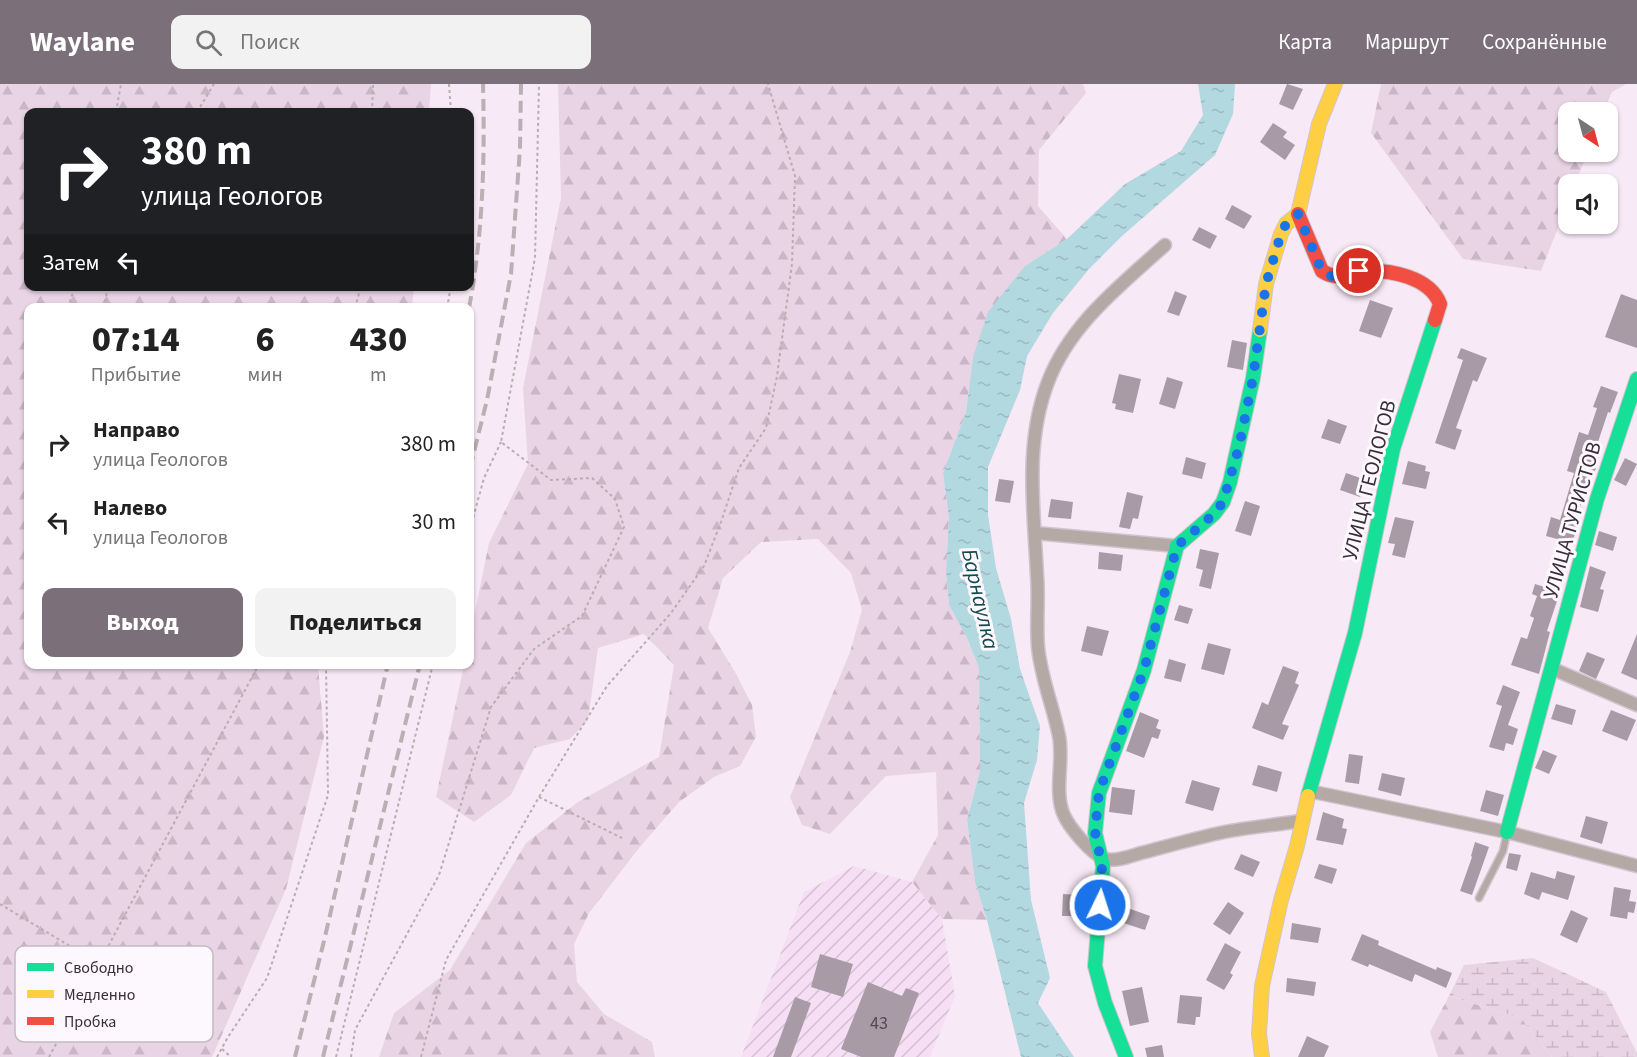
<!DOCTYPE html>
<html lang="ru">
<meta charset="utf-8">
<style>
body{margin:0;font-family:"Source Sans 3",sans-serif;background:#f2f2f2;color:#222;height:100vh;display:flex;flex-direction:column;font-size:22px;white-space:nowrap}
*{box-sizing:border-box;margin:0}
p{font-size:20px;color:#767676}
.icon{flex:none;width:33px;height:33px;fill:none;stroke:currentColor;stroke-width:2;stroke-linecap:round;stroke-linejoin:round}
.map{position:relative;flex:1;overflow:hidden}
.panel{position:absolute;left:24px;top:219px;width:450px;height:366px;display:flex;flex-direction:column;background:#fff;border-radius:12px;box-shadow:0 2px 4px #0004}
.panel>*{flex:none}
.hud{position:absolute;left:24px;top:24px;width:450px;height:183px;border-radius:12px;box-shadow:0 2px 4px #0004;background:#202124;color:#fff;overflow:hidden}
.needle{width:39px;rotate:144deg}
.buttons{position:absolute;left:1558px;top:18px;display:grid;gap:12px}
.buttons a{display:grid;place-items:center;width:60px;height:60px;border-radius:12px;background:#fff;box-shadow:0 2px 4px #0004;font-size:30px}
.pin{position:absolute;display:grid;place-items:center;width:51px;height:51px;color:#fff;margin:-26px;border:3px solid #fff;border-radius:50%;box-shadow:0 2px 6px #0007}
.me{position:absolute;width:66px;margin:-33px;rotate:4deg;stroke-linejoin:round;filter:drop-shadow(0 0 4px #0008)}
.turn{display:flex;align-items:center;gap:21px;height:126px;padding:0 18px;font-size:27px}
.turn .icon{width:78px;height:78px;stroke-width:2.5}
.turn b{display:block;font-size:42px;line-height:51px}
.then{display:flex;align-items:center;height:57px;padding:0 18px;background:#0003;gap:12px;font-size:22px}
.eta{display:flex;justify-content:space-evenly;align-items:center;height:102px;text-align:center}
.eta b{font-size:36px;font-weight:800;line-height:42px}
.action{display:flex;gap:12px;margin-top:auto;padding:12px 18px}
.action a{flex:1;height:69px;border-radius:12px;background:#7b6f7a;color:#fff;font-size:24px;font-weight:800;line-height:69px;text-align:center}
.action a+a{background:#f2f2f2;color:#222}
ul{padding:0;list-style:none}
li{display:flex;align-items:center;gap:18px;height:78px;padding:0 18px}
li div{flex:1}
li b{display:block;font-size:22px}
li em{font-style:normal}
header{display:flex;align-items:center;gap:36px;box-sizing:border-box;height:84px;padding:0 30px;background:#7b6f7a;color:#fff}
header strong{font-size:28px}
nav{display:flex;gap:33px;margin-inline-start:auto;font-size:21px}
.search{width:420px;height:54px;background:#f2f2f2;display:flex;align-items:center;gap:15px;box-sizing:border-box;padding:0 21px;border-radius:12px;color:#767676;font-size:22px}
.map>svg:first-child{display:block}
.industrial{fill:url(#industrial-furrows)}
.forest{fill:url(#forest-firs)}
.wetland{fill:url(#wetland-marsh)}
.water{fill:url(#water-ripples)}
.building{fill:#a89ba6}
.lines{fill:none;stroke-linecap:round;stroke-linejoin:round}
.lane-casing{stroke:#d0c5cf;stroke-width:9}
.street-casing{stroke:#d0c5cf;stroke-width:15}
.fast-casing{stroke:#d0c5cf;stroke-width:16}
.slow-casing{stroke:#d0c5cf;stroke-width:16}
.jam-casing{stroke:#d0c5cf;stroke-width:16}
.path{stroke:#b7aeaf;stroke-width:2;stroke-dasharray:3 3;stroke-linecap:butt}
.lane{stroke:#b5a9a5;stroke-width:6}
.street{stroke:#b5a9a5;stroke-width:12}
.fast{stroke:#16e098;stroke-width:14}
.slow{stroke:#ffcf43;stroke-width:14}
.jam{stroke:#f24e42;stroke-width:14}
.rail{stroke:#baafb2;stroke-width:4;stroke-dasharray:12 6;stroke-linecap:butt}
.route{stroke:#1a73e8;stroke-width:10;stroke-dasharray:0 18}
.labels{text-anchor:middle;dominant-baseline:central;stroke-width:6;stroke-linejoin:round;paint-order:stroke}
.number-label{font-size:18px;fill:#544953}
.street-label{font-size:21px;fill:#382e37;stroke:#fdf8fd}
.water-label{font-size:22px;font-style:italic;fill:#12494d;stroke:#fdf8fd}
.key{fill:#fdf8fd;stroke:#c2bbc2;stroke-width:1.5}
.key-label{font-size:16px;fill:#382e37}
</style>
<header>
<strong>Waylane</strong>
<div class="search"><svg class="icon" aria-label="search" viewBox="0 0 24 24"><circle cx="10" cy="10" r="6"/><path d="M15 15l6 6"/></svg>Поиск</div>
<nav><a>Карта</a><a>Маршрут</a><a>Сохранённые</a></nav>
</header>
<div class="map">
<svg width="1637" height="973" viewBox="0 0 1637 973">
<defs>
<pattern id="industrial-furrows" width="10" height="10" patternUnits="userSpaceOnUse" patternTransform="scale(1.5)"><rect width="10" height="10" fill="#f6def4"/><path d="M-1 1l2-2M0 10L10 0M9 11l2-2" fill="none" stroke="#d4bfd2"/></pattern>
<pattern id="forest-firs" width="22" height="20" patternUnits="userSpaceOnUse" patternTransform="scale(1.5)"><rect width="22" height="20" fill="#e9d4e6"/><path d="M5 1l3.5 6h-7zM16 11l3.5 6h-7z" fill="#c9b6c6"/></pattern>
<pattern id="wetland-marsh" width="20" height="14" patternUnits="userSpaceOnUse" patternTransform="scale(1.5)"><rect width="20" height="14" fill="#e9d4e6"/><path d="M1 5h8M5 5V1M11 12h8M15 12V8" fill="none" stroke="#c9b6c6"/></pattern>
<pattern id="water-ripples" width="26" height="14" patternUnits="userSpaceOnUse" patternTransform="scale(1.5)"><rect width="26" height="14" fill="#b2d8e0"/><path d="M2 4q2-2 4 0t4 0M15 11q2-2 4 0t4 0" fill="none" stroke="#9abac1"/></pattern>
</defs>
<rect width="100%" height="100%" fill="#f8e9f6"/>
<path class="industrial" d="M854 782 912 798 942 835 955 912 930 973H741L804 808Z"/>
<path class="forest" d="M0 0H431L429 28H28V202L414 203 412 223 28 224V580L318 581 324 653 286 805 212 973H0Z
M558 0H1083L1086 9 1039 66 1038 122 1067 155 1025 182 973 273 966 328 943 389 949 434 946 487 949 521 967 554 979 584 980 687 967 736 975 798 987 836 942 835 912 798 938 751 936 688 886 692 830 750 802 741 790 713 850 568 862 526 851 489 818 455 761 458 723 494 708 544 735 588 752 621 756 653 740 682 714 693 679 718 639 764 589 829 574 860 577 898 604 930 652 958 655 973H379L394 929 450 886 526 759 578 718 659 673 674 581 644 550 598 564 588 636 570 655 534 664 511 711 474 738 436 713 464 581 470 580V552L489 459 528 380 523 304 561 114Z
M1381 0H1626L1612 8 1603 28H1569V68H1588L1575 100H1569V116L1541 187 1463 175 1371 49Z
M1449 912 1521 934 1552 973H1438L1430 948Z"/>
<path class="wetland" d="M1533 874 1606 908 1637 969V973H1552L1521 934 1449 912 1464 881Z"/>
<path class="water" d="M1198 0H1235L1233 30 1215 71 1122 152 1089 185 1053 229 1027 272 1020 306 988 383V431L996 484 1011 535 1020 585 1040 642 1037 676 1024 719 1031 816 1050 894 1038 919 1074 973H1021L987 836 975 798 967 736 980 687 979 584 967 554 949 521 946 487 949 434 943 389 966 328 973 273 988 228 1025 182 1067 155 1125 100 1181 67 1203 31Z"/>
<path class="building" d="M1287 0 1303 5 1293 26 1279 20Z
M1273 39 1287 48 1283 53 1295 61 1285 76 1260 58Z
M1232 121 1252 132 1244 145 1225 135Z
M1199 143 1217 152 1210 165 1192 156Z
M1175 207 1187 212 1179 232 1167 228Z
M1621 210 1637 216V264L1605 253Z
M1370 216 1393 224 1381 254 1359 247Z
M1232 256 1247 259 1243 286 1227 283Z
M1461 264 1487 274 1477 298 1473 296 1456 344 1462 346 1455 366 1435 359 1463 276 1457 274Z
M1119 290 1141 295 1133 329 1115 325 1116 320 1112 319Z
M1167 293 1183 298 1175 325 1159 320Z
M1601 302 1618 308 1610 329 1608 328 1596 364 1601 366 1593 394H1589L1575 440 1578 441 1572 459 1546 452 1551 433 1560 436 1574 389 1567 387 1579 348 1588 351 1597 324 1593 323Z
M1328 335 1347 342 1340 360 1321 354Z
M1186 373 1206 379 1202 395 1182 390Z
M1625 374 1637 380 1626 402 1614 396Z
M1408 377 1426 382 1425 387 1430 388 1426 405 1402 400Z
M1346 389 1366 396 1360 413 1340 406Z
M999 395 1014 397 1010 419 995 417Z
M1127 408 1143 412 1138 435 1133 434 1130 445 1119 443Z
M1051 415 1073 418 1071 435 1048 433Z
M1245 417 1260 422 1251 452 1235 447Z
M1395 433 1414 437 1405 474 1392 471 1395 460 1388 459Z
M1599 447 1617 453 1613 467 1595 461Z
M1200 465 1219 469 1211 505 1199 502 1203 486 1196 484Z
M1099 468 1123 471 1121 487 1098 485Z
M1590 482 1606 488 1600 505 1604 506 1598 528 1580 523Z
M1535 500 1560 508 1547 547 1550 548 1539 590 1511 581 1521 553 1527 555 1534 534 1530 532 1537 512 1532 510Z
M1179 521 1193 525 1188 540 1174 536Z
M1087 542 1109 547 1102 572 1081 567Z
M1637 550V596L1621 589Z
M1208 559 1231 565 1224 591 1201 585Z
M1587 568 1605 575 1596 595 1579 587Z
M1169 575 1186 580 1181 598 1164 594Z
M1283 582 1299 588 1295 599 1299 601 1282 640 1289 642 1283 656 1252 644 1262 618 1268 621Z
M1503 601 1520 608 1508 641 1518 645 1513 661 1506 659 1504 667 1489 663 1502 622 1496 620Z
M1556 620 1576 626 1572 641 1551 635Z
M1611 626 1636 636 1627 657 1602 647Z
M1140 628 1159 636 1156 644 1161 646 1158 655 1152 653 1144 674 1126 667Z
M1543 666 1557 672 1549 690 1535 684Z
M1349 670 1363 672 1359 700 1345 698Z
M1258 681 1282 688 1277 708 1252 701Z
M1382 689 1405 694 1401 712 1378 706Z
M1192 696 1220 704 1213 727 1185 719Z
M1112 703 1135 706 1132 731 1109 728Z
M1486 706 1504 711 1498 732 1480 727Z
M1323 728 1344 735 1342 744 1347 745 1343 761 1316 756Z
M1586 732 1608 738 1602 760 1580 753Z
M1475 758 1489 763 1472 811 1460 807 1472 773 1471 772Z
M1509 769 1521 771 1517 787 1506 784Z
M1241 770 1260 778 1253 793 1234 785Z
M1319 780 1337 785 1332 800 1314 794Z
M1557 787 1575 792 1568 816 1542 808 1539 816 1524 810 1531 788 1555 795Z
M1614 803 1631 806 1629 817 1636 818 1634 829 1628 828 1627 835 1610 832Z
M1063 810 1079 811 1078 832H1062Z
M1228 818 1244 829 1230 851 1213 840Z
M1125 823 1150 832 1145 846 1120 838Z
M1571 826 1588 834 1577 859 1560 851Z
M1292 839 1321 844 1318 859 1290 855Z
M1362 850 1379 857 1378 861 1436 886 1437 883 1452 889 1446 904 1415 890 1412 898 1369 880 1368 883 1351 876Z
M1225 859 1241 868 1230 889 1233 891 1224 906 1206 896Z
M820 870 853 880 843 913 811 903Z
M1287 894 1316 898 1314 912 1286 908Z
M868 898 902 912 906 904 919 909 894 973H861L841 965Z
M1142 903 1149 938 1130 942 1122 907Z
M1180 911 1202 913 1200 933H1196L1195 941 1177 939Z
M795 913 811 919 791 973H773Z
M1307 952 1329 962 1324 973H1298Z
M1162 961 1164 973H1147L1145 964Z"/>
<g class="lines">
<defs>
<path id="lane" d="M1479 814 1503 767 1507 749"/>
<path id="street" d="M1165 161C1121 201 1070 240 1048 298 1024 360 1034 426 1037 491 1039 515 1036 540 1038 563 1041 594 1053 622 1059 652 1064 676 1054 705 1063 729 1068 742 1091 770 1105 775 1115 778 1131 772 1141 769 1168 762 1196 754 1224 748 1250 743 1275 741 1301 737
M1035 449 1177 462
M1553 585 1637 621
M1309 707 1507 748 1637 782"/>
<path id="fast" d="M1308 712 1355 549 1393 365 1435 236
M1507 748 1597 415 1637 295
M1126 973 1105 919 1095 882 1103 782 1095 749 1099 709 1144 586 1177 462 1214 430 1223 418 1230 398 1253 294 1260 246"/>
<path id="slow" d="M1260 246 1266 200 1281 150 1286 140 1298 130 1319 40 1335 0
M1262 973 1259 950 1262 902 1281 816 1297 762 1308 712"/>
<path id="jam" d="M1298 130 1322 187C1339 198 1345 187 1362 187 1389 185 1430 193 1440 220L1435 236"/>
</defs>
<use href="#lane" class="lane-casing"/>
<use href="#street" class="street-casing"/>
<use href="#fast" class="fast-casing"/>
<use href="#slow" class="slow-casing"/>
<use href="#jam" class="jam-casing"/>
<path class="path" d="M449 0 451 28
M116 28 121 0
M197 28 214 0
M372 28 373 0
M68 224 75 202
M104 224 108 202
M355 224 361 202
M447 224 451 202
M28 375 26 381 28 400
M470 445 484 394 501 358
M539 713 622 754
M0 820 98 879
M222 965 231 973
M49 973 259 580
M217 973 228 953 267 894 328 711 326 580
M336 973 433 580
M351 973 355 946 439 791 491 623 534 565 582 532 624 443 615 415 592 394 551 396 501 358 535 174 539 0
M421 973 446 876 539 713 607 602 671 529 704 482 721 438 739 384 766 344 777 292 792 180 795 92 768 0"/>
<use href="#lane" class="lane"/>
<use href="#street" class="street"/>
<use href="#fast" class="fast"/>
<use href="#slow" class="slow"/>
<use href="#jam" class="jam"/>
<path class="rail" d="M469 224C483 150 485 75 483 0
M470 384 487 316 511 190 520 64 521 0
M295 973 324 857 388 580
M323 973 420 580"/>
</g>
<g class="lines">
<path class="route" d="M1100 821 1102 782 1095 748 1099 708 1144 586 1177 462 1214 430 1223 418 1239 363 1253 294 1266 200 1281 150 1286 140 1298 130 1322 187C1335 197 1344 192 1359 187"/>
</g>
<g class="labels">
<g class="number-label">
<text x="879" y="939">43</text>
</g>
<g class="street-label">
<text transform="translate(1369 396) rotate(-76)">УЛИЦА ГЕОЛОГОВ</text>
<text transform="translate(1572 436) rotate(-74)">УЛИЦА ТУРИСТОВ</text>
</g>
<g class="water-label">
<text transform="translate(980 515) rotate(77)">Барнаулка</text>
</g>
</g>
<rect x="15" y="862" width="198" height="96" rx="9" class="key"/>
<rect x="27" y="879" width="27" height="8" fill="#16e098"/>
<rect x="27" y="906" width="27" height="8" fill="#ffcf43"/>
<rect x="27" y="933" width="27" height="8" fill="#f24e42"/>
<g class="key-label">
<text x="64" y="889">Свободно</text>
<text x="64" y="916">Медленно</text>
<text x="64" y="943">Пробка</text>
</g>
</svg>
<div class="buttons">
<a><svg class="needle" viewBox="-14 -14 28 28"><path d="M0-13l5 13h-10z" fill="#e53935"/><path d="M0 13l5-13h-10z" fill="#767676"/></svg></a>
<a><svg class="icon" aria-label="sound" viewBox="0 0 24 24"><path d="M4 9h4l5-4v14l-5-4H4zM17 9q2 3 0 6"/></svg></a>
</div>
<div class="pin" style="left:1359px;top:187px;background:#d93025"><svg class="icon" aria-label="arrive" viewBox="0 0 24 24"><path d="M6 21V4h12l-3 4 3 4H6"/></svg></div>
<svg class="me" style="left:1100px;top:821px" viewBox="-20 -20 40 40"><circle r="17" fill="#1a73e8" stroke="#fff" stroke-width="3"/><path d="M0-11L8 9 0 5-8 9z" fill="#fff"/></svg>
<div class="hud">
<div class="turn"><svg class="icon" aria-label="right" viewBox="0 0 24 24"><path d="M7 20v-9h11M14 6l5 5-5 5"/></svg><div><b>380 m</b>улица Геологов</div></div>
<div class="then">Затем<svg class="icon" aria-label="left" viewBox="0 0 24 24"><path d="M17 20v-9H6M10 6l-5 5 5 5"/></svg></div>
</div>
<section class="panel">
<div class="eta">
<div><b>07:14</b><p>Прибытие</p></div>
<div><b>6</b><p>мин</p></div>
<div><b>430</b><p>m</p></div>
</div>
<ul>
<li><svg class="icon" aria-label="right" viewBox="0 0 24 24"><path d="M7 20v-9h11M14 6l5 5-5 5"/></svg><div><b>Направо</b><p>улица Геологов</p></div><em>380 m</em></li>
<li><svg class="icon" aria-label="left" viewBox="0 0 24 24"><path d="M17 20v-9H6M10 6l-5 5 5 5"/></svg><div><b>Налево</b><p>улица Геологов</p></div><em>30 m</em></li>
</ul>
<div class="action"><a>Выход</a><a>Поделиться</a></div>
</section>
</div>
